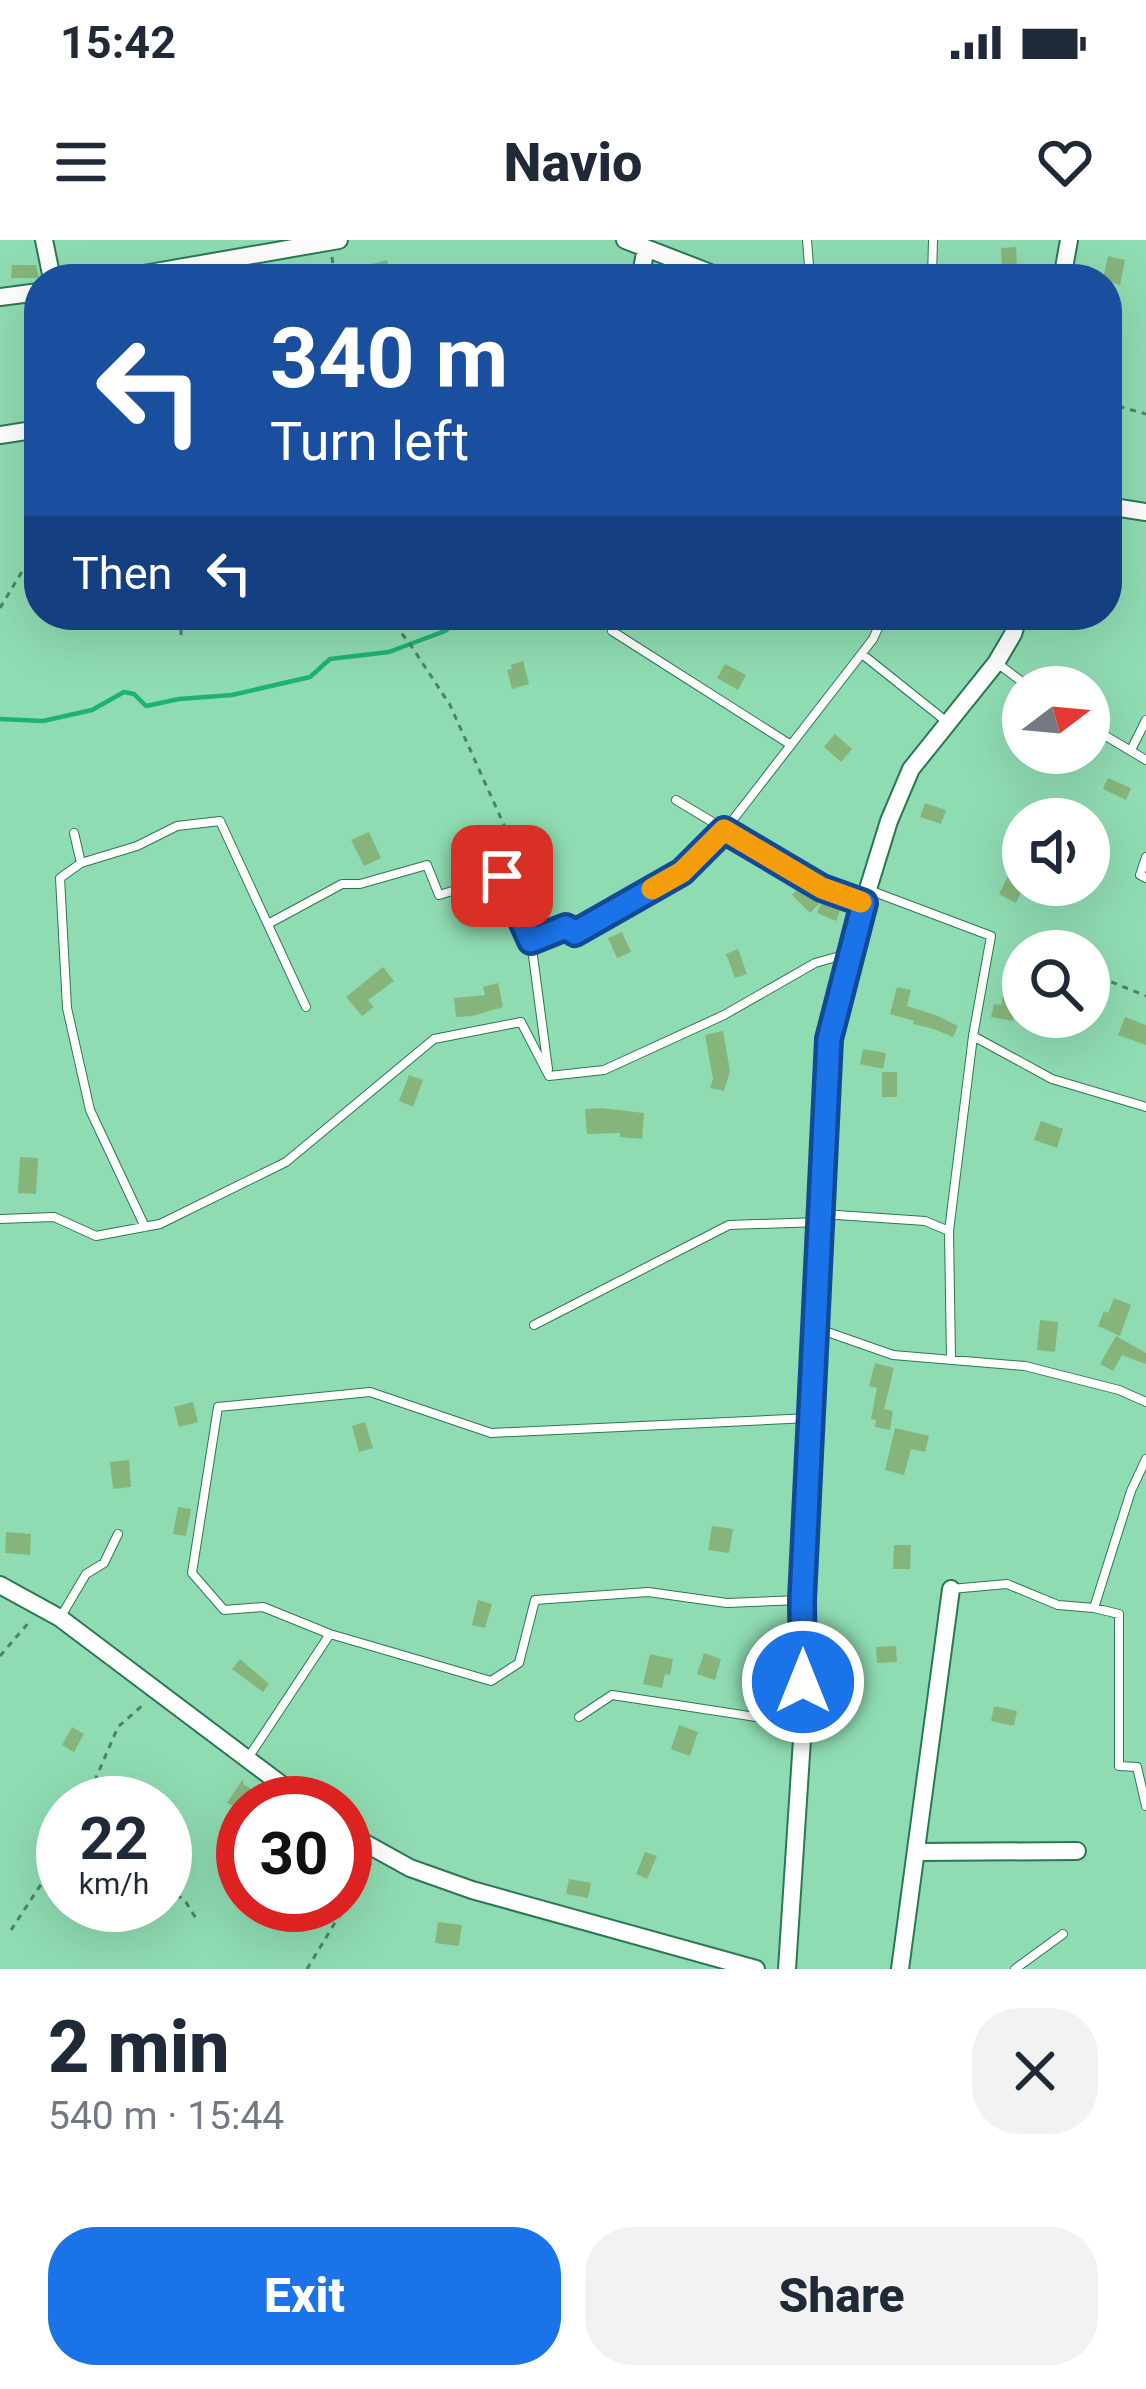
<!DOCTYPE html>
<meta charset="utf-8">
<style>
body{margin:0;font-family:Roboto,sans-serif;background:#f2f2f3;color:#1f2937;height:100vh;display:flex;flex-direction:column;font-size:45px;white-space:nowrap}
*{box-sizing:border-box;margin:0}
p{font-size:39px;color:#747a83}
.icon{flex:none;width:66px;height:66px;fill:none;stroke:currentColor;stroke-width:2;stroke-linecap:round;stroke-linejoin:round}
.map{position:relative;height:1729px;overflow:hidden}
.drawer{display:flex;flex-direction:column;background:#fff;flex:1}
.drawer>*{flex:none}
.top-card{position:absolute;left:24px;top:24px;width:1098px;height:366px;border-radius:48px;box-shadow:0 12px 48px #0002;background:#1a4fa0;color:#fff;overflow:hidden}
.needle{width:78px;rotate:74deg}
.controls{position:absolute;left:1002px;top:426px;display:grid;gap:24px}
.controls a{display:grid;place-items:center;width:108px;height:108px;border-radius:50%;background:#fff;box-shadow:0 12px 48px #0002;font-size:60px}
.speed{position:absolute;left:36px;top:1536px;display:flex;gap:24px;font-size:60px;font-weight:700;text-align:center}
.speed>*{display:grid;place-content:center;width:156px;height:156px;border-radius:50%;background:#fff;box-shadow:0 12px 48px #0002;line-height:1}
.speed small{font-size:30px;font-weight:400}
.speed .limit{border:18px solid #d22;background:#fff;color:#111}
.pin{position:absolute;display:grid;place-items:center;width:102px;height:102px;color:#fff;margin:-51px;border-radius:24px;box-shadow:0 6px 18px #0006}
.me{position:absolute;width:132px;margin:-66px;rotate:0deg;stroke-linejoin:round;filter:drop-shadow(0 0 9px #0008)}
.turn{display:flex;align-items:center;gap:42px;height:252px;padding:0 48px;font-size:54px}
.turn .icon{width:156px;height:156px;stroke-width:2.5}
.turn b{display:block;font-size:84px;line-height:102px}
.then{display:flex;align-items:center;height:114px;padding:0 48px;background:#0003;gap:24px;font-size:45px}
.round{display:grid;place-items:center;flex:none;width:126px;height:126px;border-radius:48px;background:#f2f2f3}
.summary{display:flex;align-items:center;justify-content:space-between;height:204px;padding:0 48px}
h1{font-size:72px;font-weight:800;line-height:90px}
.cta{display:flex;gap:24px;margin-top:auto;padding:24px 48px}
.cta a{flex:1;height:138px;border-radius:48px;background:#1a73e8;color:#fff;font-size:48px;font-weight:800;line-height:138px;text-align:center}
.cta a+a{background:#f2f2f3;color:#1f2937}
.status{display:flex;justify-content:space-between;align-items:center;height:84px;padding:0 60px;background:#fff;direction:ltr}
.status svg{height:33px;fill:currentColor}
header{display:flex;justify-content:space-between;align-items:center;height:156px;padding:0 48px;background:#fff;font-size:54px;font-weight:800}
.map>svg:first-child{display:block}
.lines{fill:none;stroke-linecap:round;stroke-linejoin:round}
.stream{stroke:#1fb276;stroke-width:4.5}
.building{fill:#86b57b}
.service-casing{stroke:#2a7954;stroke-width:10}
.minor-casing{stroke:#2a7954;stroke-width:20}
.path{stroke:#4d8265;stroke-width:3;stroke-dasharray:6 6;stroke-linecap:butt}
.service{stroke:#fff;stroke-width:8}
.minor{stroke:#fff;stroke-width:16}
.route-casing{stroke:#114b97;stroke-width:30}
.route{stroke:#1a73e8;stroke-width:21}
.slow{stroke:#f59e0b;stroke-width:21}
</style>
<div class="status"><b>15:42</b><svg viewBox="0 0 49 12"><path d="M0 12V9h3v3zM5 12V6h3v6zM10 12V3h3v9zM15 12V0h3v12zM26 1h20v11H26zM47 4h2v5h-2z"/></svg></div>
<header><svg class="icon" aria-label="menu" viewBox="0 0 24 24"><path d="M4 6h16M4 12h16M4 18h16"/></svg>Navio<svg class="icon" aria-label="heart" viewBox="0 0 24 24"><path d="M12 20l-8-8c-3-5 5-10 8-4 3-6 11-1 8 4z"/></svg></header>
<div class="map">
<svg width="1146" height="1729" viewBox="0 0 1146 1729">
<rect width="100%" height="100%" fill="#8fdcb2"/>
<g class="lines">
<path class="stream" d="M0 479 43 481 92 470 124 452 134 454 146 466 179 459 232 455 310 437 330 419 389 412 445 391 465 375"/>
</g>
<path class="building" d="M1016 7 1017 27 1002 28 1001 8Z
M1108 16 1125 20 1120 45 1103 39Z
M387 20 392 39H358L356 28Z
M12 25H36L39 38H11Z
M1111 114 1122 118 1110 158H1107V127Z
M523 421 529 444 512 449 507 430 512 429 511 425Z
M725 424 746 435 738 450 717 438Z
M835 494 852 509 841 522 824 507Z
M1108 538 1131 548 1126 560 1103 549Z
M925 563 946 570 941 584 920 577Z
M369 592 381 618 364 626 351 600Z
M1008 636 1025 645 1016 663 999 654Z
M800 646 819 664 810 673 792 655Z
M824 657 842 665 836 681 817 673Z
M622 692 631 712 617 718 608 698Z
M738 709 747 734 735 738 726 714Z
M383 727 394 741 368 760 374 767 362 776 346 757Z
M498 743 503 767 472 776 456 777 454 758 485 755 483 747Z
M897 747 911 750 907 766 938 776 958 786 953 797 934 789 913 784 914 781 890 774Z
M1003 755 1017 757 1013 781 991 777 994 764 1001 765Z
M1125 777 1146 785V805L1118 795Z
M723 791 730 831 724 851 710 848 713 839 705 795Z
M863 809 886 813 883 829 860 824Z
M882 832H897V857H882Z
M409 835 423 840 413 867 399 861Z
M601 868 644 873 642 899 620 897V893L587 894 585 869Z
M1041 881 1063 889 1057 908 1034 900Z
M20 917 38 918 36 954 18 953Z
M1114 1058 1131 1065 1120 1096 1098 1086 1104 1071 1108 1073Z
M1040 1080 1058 1082 1055 1112 1037 1110Z
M1116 1096 1146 1113V1124L1122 1115 1113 1131 1100 1124Z
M875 1123 894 1128 884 1169 893 1171 890 1190 875 1187 876 1180 871 1179 877 1148 869 1146Z
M193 1162 198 1182 179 1187 174 1167Z
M365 1182 373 1208 359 1212 352 1186Z
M895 1188 929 1196 925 1212 911 1209 904 1235 885 1230Z
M129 1220 131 1247 113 1249 110 1222Z
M178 1267 191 1269 186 1296 173 1294Z
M712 1286 733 1289 729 1313 708 1310Z
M6 1292 31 1294 30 1315 5 1313Z
M894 1305H911L910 1329H893Z
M478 1360 492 1364 485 1388 472 1385Z
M896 1406 897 1422 877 1423 876 1407Z
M704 1413 721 1419 715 1440 697 1434Z
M650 1414 673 1419 670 1435 665 1434 662 1448 643 1444Z
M240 1419 269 1444 263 1452 232 1429Z
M994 1466 1017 1471 1014 1486 991 1481Z
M679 1485 698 1492 690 1516 671 1509Z
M72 1487 84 1494 74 1512 62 1505Z
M243 1539V1544L273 1563H243V1571L227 1563Z
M645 1612 657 1616 647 1639 636 1634Z
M569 1639 591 1643 588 1658 566 1654Z
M438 1682 462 1685 459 1706 435 1703Z"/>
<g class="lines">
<defs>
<path id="service" d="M807 0 810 39
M932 39 933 0
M612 391 791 505
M862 414 947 482
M997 423 1029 447
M1089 486 1146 520
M1131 510 1146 480
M676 560 822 648 864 663
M74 593 81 623 60 638 67 768 90 870 145 987
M1146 617 1140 635 1146 638
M81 623 137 606 177 586 220 581 306 767
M869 650 991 696 973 796 1052 839 1146 867
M268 684 342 644H360L427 625 439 655 502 636 531 701 548 829
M531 701 566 687 575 693 681 632 725 590 873 399 884 375
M822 974 925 981 949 991
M0 979 54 977 96 996 160 984 286 922 434 799 521 782 549 836 604 830 724 775 815 723 851 713
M534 1085 729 985 820 982
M816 1088 893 1115 1025 1126 1119 1150 1146 1162
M951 1120 949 991 973 796
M1146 1219 1131 1251 1094 1368 1119 1374V1526L1137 1527 1146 1566
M951 1349 1007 1344 1058 1365 1094 1368
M60 1378 86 1334 104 1323 118 1294
M330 1394 263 1367 224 1370 192 1333 218 1167 370 1152 491 1193 810 1178
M579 1477 612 1455 802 1484
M248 1518 330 1394 491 1441 519 1423 535 1360 648 1352 727 1363 801 1360
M1015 1729 1063 1694"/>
<path id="minor" d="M44 0 52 39
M625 0 726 39
M115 39 339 0
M640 39 646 8
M1062 39 1069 0
M0 57 39 52
M0 195 39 189
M1107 266 1146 272
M0 1345 60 1378 306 1563
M345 1592 410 1628 472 1650 756 1729
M917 1612 1077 1611
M787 1729 803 1484V1360L829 799 868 649 889 581 911 529 996 423 1013 394 1019 375
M900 1729 951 1349"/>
</defs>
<use href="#service" class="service-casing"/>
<use href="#minor" class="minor-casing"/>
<path class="path" d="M332 17 335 39
M1107 163 1146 174
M0 368 26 325 39 315
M387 375 410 404 450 465 504 585 502 622
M181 395V375
M1028 709 1033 711
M1089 733 1146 756
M0 1416 30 1381
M85 1563 118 1487 145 1463
M165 1651 184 1659 197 1680
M11 1690 63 1611
M307 1729 371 1623"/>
<use href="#service" class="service"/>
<use href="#minor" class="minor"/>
</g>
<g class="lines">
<defs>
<path id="route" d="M502 636 531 701 566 687 575 693 682 632 724 590 822 648 864 663 829 799 802 1360 803 1442"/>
</defs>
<use href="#route" class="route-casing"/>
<use href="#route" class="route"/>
<path class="slow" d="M652 649 682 632 724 590 822 648 861 662"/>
</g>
</svg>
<div class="controls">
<a><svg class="needle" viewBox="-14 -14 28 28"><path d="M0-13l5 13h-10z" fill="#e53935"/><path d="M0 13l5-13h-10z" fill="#747a83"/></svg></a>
<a><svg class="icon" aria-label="sound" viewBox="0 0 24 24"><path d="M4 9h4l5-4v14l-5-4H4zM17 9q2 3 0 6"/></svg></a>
<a><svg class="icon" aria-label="search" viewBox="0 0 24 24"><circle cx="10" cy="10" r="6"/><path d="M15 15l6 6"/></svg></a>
</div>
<div class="speed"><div>22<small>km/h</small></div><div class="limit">30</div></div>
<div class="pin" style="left:502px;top:636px;background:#d93025"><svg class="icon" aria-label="arrive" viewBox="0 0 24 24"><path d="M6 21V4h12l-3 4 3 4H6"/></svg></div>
<svg class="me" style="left:803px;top:1442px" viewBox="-20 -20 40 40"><circle r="17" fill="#1a73e8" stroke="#fff" stroke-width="3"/><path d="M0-11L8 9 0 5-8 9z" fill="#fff"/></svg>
<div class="top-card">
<div class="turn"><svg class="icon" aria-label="left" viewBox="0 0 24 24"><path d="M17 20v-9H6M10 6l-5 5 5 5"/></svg><div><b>340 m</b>Turn left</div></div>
<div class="then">Then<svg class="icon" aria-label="left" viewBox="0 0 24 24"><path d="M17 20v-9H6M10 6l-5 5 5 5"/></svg></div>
</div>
</div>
<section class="drawer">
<div class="summary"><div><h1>2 min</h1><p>540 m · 15:44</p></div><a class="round"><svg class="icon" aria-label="close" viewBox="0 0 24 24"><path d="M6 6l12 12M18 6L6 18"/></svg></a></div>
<div class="cta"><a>Exit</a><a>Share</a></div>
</section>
